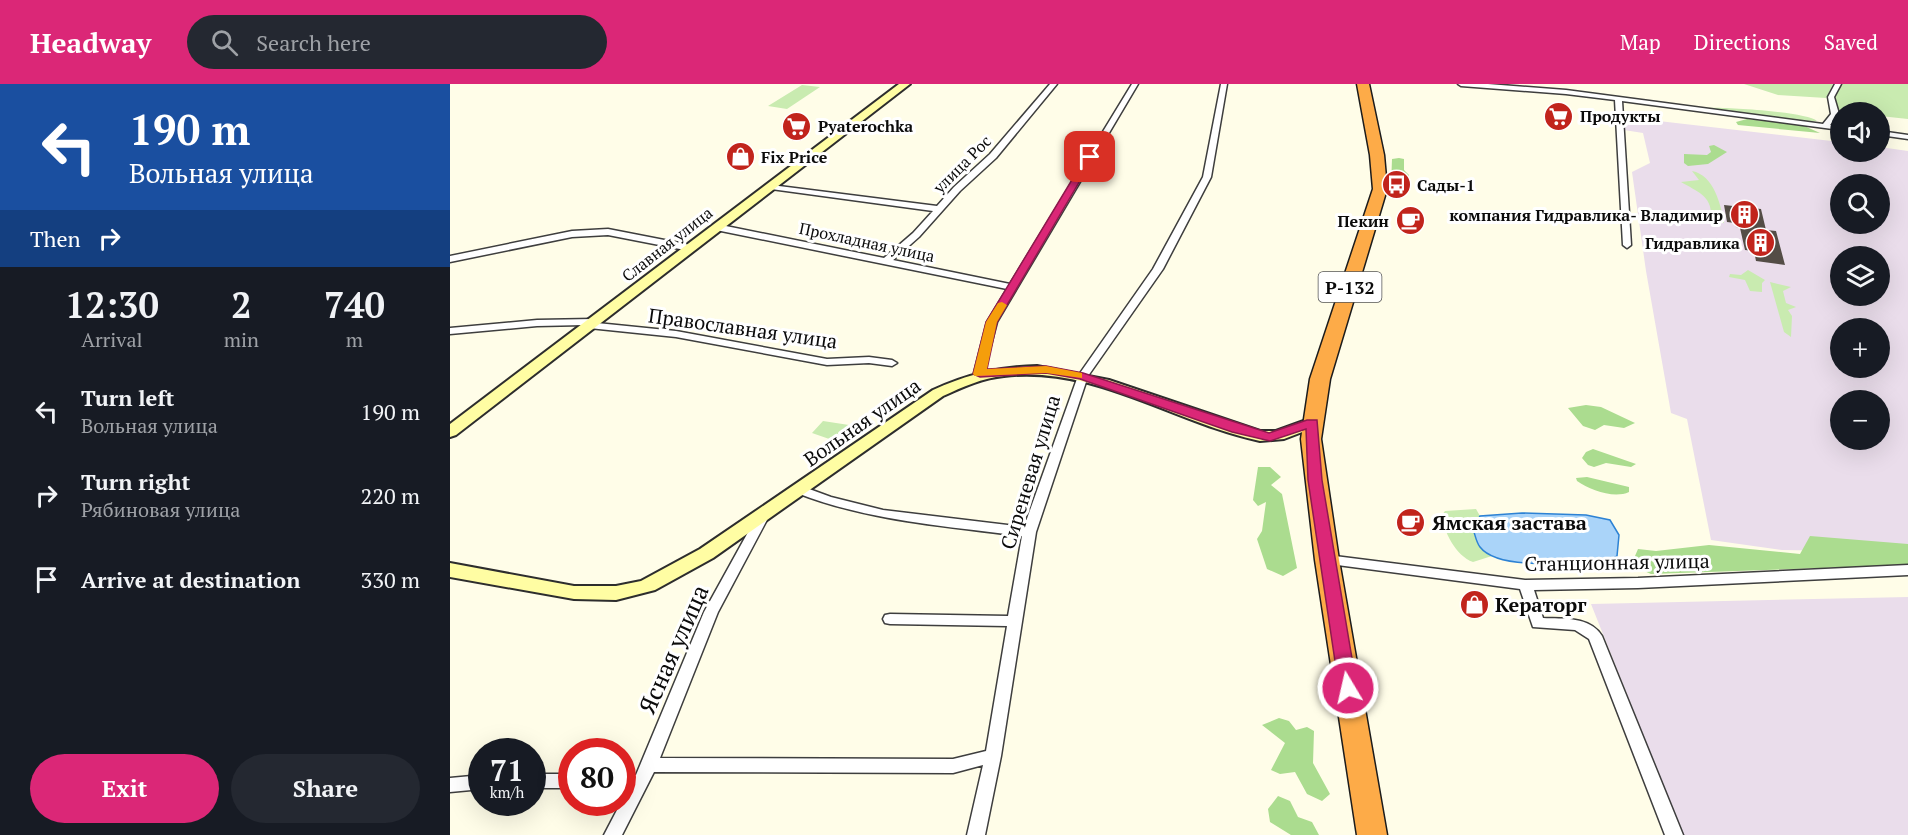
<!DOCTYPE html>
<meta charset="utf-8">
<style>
body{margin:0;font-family:"PT Serif",serif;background:#242831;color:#f1f3f6;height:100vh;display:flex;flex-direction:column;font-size:22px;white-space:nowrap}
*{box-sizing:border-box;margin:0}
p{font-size:20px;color:#9ea1a6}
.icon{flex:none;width:33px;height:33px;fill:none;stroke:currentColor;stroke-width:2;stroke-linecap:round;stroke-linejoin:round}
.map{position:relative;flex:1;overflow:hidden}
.side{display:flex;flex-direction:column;background:#171b24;width:450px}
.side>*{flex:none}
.banner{background:#1a4fa0;color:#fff;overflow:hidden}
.controls{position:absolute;left:1380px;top:18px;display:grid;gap:12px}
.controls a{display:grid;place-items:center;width:60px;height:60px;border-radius:50%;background:#171b24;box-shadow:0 6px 24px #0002;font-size:30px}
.speed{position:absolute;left:18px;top:654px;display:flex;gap:12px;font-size:30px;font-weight:700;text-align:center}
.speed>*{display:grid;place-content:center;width:78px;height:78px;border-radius:50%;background:#171b24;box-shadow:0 6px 24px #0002;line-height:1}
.speed small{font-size:15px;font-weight:400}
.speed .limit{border:9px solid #d22;background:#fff;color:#111}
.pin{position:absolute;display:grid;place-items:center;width:51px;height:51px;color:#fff;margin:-26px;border-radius:12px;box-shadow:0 3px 9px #0006}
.me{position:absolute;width:66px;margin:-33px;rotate:351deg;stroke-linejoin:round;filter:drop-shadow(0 0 4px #0008)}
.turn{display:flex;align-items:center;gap:21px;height:126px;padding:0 30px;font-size:27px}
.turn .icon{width:78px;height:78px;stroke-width:2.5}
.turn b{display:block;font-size:42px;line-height:51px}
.then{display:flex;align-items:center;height:57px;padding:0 30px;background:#0003;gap:12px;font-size:22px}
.eta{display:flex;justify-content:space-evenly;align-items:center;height:102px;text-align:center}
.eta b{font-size:36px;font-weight:700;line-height:42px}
.action{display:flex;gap:12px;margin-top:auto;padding:12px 30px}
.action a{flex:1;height:69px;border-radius:36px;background:#db2777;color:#fff;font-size:24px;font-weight:700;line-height:69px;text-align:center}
.action a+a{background:#242831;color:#f1f3f6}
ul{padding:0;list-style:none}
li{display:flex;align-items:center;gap:18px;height:84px;padding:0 30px}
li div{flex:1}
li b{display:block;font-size:22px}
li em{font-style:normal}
header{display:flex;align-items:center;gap:36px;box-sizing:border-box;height:84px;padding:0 30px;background:#db2777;color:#fff}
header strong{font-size:28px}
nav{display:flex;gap:33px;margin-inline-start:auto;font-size:21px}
.search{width:420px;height:54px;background:#242831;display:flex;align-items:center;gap:15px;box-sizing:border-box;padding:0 21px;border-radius:33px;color:#9ea1a6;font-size:22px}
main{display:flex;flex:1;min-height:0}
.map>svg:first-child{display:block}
.industrial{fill:#eaddeb;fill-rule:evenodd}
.green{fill:#c9ebb0}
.forest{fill:#abdc8f}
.water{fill:#aad4f9;stroke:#2d82d4;stroke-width:1.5}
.building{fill:#544d46}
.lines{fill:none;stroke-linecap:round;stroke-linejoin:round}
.street-casing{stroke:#3e3e3e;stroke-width:3}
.secondary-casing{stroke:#2d2d2d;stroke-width:4}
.highway-casing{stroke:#1c1c1c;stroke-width:3}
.street{fill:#fff;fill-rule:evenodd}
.secondary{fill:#fffda3;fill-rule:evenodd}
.highway{fill:#fdab48;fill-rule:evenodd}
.route{fill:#db2777;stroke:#8e194d;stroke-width:1.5}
.slow{fill:#f59e0b}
.labels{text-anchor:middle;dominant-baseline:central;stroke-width:6;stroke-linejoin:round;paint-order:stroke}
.far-poi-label{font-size:16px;font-weight:bold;fill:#0b0b0b;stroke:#fff;text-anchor:start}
.far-street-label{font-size:16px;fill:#0b0b0b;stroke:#fff}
.shield{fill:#fff;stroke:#545454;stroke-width:1.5}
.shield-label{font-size:18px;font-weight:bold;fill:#0b0b0b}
.street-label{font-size:20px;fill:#0b0b0b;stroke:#fff}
.poi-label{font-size:20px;font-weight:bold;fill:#0b0b0b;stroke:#fff;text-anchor:start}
.near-street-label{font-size:24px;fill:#0b0b0b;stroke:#fff}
</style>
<header>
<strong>Headway</strong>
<div class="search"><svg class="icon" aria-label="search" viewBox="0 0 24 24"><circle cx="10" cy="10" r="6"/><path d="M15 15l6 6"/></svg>Search here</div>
<nav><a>Map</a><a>Directions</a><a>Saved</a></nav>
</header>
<main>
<section class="side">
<div class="banner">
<div class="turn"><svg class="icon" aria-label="left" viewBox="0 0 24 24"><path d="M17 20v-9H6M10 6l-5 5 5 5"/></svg><div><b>190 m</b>Вольная улица</div></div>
<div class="then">Then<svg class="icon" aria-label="right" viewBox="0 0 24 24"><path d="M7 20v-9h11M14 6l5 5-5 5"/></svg></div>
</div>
<div class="eta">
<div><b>12:30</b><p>Arrival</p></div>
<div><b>2</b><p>min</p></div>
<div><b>740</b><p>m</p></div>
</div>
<ul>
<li><svg class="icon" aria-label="left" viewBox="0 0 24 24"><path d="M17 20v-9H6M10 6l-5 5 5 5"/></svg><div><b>Turn left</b><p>Вольная улица</p></div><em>190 m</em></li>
<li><svg class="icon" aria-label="right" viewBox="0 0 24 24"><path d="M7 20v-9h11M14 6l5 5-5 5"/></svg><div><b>Turn right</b><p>Рябиновая улица</p></div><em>220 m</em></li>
<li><svg class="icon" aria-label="arrive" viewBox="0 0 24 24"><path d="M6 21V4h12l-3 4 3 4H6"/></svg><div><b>Arrive at destination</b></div><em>330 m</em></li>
</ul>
<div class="action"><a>Exit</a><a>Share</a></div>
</section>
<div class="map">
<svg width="1458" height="751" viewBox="0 0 1458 751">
<rect width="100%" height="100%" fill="#fffde8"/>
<path class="industrial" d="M1174 33 1390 58V68H1430V63L1458 67V468L1332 466 1261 456 1237 335 1221 329 1196 187 1182 88 1200 79 1193 49 1174 46ZM1390 100H1430V140H1390ZM1390 172H1430V212H1390ZM1390 244H1430V284H1390ZM1390 316H1430V356H1390Z
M1458 513V751H1233L1141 520Z"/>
<path class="green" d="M1294 0H1383L1376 14 1328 11Z
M1390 0H1458V35L1430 32V28H1389L1384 12Z
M352 1 370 3 337 25 318 22Z
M1258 24C1275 23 1357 28 1367 37L1353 38Z
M1242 87C1264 91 1271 121 1274 139H1265L1261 135C1263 112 1248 108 1231 98L1249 96Z
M1298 186 1315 196 1312 199V208L1300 207 1295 196 1279 193 1280 190 1291 191Z
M1320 198 1341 203 1333 207 1336 219 1346 223 1338 226 1342 232 1341 253 1334 248Z
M373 337 399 341 385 357 362 349Z
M1026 425 1030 432 1023 445 1029 462 1042 472 1023 478C1006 472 993 447 992 431L995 427Z"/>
<path class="forest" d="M1297 35 1352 41 1370 49 1288 41 1286 38Z
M1264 61 1277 68 1258 80 1238 82 1234 79V70L1257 71 1261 68 1259 62Z
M949 74 954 75V86L959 91 953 102 948 104 941 102 942 75Z
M1136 321 1151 323 1185 339 1174 344 1154 341 1145 346 1133 342 1118 324Z
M1143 365 1186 380 1181 383 1156 379 1144 383 1138 381 1132 374 1136 368Z
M808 383H820L831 393 821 401 832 410 847 484 833 492 817 485 807 455 812 447 816 418 808 422 803 416Z
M1137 393 1179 403V408C1164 415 1140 406 1127 397L1126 394Z
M1360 452 1458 460V481L1201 490 1192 486 1185 472 1188 465 1206 467 1259 461 1350 470Z
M829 634 839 637 846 646 857 643 864 647 863 679 880 710 872 717 857 710 845 688 830 690 821 686 835 659 812 641Z
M828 712 840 717 848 733 862 738 869 751H841L820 738 818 725Z"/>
<path class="water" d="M1072 429 1136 431 1160 436 1169 451 1167 472 1162 475C1132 477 1050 489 1030 463 1026 458 1025 450 1023 445L1030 432Z"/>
<path class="building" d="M1274 121 1311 125 1316 146 1326 147 1335 181 1306 177 1304 167 1295 166 1290 144 1286 143 1285 139 1277 138Z"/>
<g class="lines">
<defs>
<path id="street" d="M600 0H607L546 74 510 107 469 153 443 176 560 200 682 0H688L547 238 533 291 529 292 524 289 537 238 557 205 266 146 262 143 266 140 434 174 463 149 483 127 321 105 317 103 321 101 487 122 504 103 540 70Z
M771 0H777L761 93 713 185 638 292 586 448 551 672 535 751H517L533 681 503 689 204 688 172 751H154L178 705H172V691H186L254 528 307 432 313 428 319 432 268 528 210 674 503 675 536 667 557 542 440 540 435 539 433 535 435 531 440 530 558 532 572 452C495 442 419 437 347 409L345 406 351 402 381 413 433 426 574 443 628 292 703 185 753 93Z
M1008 0H1038L1116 6 1373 40 1381 30 1378 13 1385 0H1391L1384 13 1389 30 1380 41 1390 42V46L1172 17 1181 161 1177 164 1173 161 1165 16 1116 10 1011 2Z
M1430 47 1458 51V55L1430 51Z
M158 145 240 161 245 164 240 167 158 151 122 153 0 178V172L122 147Z
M143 235 147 236V239L226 247 377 275 419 273 442 276 447 279 442 282 419 279 377 281 226 253 139 244 134 241 87 242 0 250V244L87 236Z
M877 471 1075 496 1188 494 1458 481V491L1188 504 1084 506 1093 534C1113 535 1140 532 1152 552L1233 751H1215L1139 555 1125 546 1083 543 1070 505 872 479 870 476 872 473Z
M82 690H122V704H82Z
M32 691V705L0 708V694Z"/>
<path id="secondary" d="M449 0H460L6 351 0 353V340Z
M587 282 659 296 810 347H826L862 334 870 339 868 342 834 355 810 357C724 339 645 281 554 292 532 294 513 303 493 312L263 474 205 506 166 516 124 515 0 493V479L124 502H166L191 497 250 465 483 306C518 290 548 283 587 282Z"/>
<path id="highway" d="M907 0H919L934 71 937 105 880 295 871 355 889 476 937 751H907L865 476 851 355 860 295 923 105 920 71Z"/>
</defs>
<use href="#street" class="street-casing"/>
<use href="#secondary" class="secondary-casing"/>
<use href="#highway" class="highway-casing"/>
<use href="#street" class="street"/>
<use href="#secondary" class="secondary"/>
<use href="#highway" class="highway"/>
</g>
<path class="route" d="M637 71 644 73 547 238 537 285 596 282 633 289 819 349 857 336H867L872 396 907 604 904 609H892L889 604 858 396 856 345 820 357 782 348 630 295 596 289 530 293 523 290 536 238Z"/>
<path class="slow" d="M552 218 557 221 547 238 537 285 596 282 632 289V294L596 289 525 292 523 290 536 238 548 219Z"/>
<defs>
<symbol id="supermarket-disc" viewBox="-11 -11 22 22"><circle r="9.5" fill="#c1241c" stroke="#fff"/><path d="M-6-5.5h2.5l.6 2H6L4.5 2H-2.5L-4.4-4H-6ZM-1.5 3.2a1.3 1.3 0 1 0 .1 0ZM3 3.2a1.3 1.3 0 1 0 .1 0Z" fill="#fff"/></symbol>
<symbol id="shop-disc" viewBox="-11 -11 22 22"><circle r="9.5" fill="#c1241c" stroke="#fff"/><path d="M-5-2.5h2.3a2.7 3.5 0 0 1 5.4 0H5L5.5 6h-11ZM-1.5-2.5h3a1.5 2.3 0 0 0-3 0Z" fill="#fff"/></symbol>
<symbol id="bus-disc" viewBox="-11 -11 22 22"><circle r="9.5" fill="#c1241c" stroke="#fff"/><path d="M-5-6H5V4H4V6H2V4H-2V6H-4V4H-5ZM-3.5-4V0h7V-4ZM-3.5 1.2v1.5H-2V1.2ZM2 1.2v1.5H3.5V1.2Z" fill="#fff"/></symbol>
<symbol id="building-disc" viewBox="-11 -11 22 22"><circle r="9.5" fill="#c1241c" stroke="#fff"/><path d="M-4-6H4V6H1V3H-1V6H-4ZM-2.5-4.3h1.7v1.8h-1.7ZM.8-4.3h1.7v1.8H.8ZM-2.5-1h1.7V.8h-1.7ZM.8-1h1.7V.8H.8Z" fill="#fff"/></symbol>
<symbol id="cafe-disc" viewBox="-11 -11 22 22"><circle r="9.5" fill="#c1241c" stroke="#fff"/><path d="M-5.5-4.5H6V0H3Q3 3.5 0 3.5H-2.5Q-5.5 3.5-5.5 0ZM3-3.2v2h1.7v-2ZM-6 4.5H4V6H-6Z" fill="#fff"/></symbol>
</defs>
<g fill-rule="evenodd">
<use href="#supermarket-disc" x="1092" y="16" width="33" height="33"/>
<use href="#supermarket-disc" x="330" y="26" width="33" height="33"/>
<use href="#shop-disc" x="274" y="56" width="33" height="33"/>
<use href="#bus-disc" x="930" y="84" width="33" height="33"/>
<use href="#building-disc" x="1278" y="114" width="33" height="33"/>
<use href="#cafe-disc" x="944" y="120" width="33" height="33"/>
<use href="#building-disc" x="1294" y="142" width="33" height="33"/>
<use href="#cafe-disc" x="944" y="422" width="33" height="33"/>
<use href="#shop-disc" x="1008" y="504" width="33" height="33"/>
</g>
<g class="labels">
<g class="far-poi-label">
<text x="1130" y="32">Продукты</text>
<text x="368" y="42">Pyaterochka</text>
<text x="311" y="73">Fix Price</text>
<text x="967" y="101">Сады-1</text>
<text x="1273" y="131" text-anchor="end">компания Гидравлика- Владимир</text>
<text x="939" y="137" text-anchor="end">Пекин</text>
<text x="1290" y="159" text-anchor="end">Гидравлика</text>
</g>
<g class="far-street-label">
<text transform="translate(512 80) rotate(-45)">улица Рос</text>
<text transform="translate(417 158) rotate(12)">Прохладная улица</text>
<text transform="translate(217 160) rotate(-38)">Славная улица</text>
</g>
<rect class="shield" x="868.5" y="188" width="63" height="30" rx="4.5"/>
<g class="shield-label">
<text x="900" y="203">Р-132</text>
</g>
<g class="street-label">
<text transform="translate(293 244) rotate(8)">Православная улица</text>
<text transform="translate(412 338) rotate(-35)">Вольная улица</text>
<text transform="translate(580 388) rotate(-73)">Сиреневая улица</text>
<text transform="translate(1167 478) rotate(-1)">Станционная улица</text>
</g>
<g class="poi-label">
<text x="982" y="438">Ямская застава</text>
<text x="1045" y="520">Кераторг</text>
</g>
<g class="near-street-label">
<text transform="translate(223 565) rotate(-66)">Ясная улица</text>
</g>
</g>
</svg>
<div class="controls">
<a><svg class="icon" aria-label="sound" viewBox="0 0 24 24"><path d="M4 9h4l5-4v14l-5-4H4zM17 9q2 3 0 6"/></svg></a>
<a><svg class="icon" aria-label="search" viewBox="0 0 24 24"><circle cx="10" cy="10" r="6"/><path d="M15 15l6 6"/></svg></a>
<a><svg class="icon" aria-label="layers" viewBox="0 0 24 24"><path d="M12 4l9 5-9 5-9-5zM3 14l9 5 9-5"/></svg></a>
<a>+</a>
<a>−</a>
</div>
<div class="speed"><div>71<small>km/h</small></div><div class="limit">80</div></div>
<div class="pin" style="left:640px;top:73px;background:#d93025"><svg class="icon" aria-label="arrive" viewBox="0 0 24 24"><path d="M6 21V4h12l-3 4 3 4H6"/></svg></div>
<svg class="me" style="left:898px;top:604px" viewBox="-20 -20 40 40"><circle r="17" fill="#db2777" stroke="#fff" stroke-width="3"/><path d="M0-11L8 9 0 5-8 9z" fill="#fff"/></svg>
</div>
</main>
